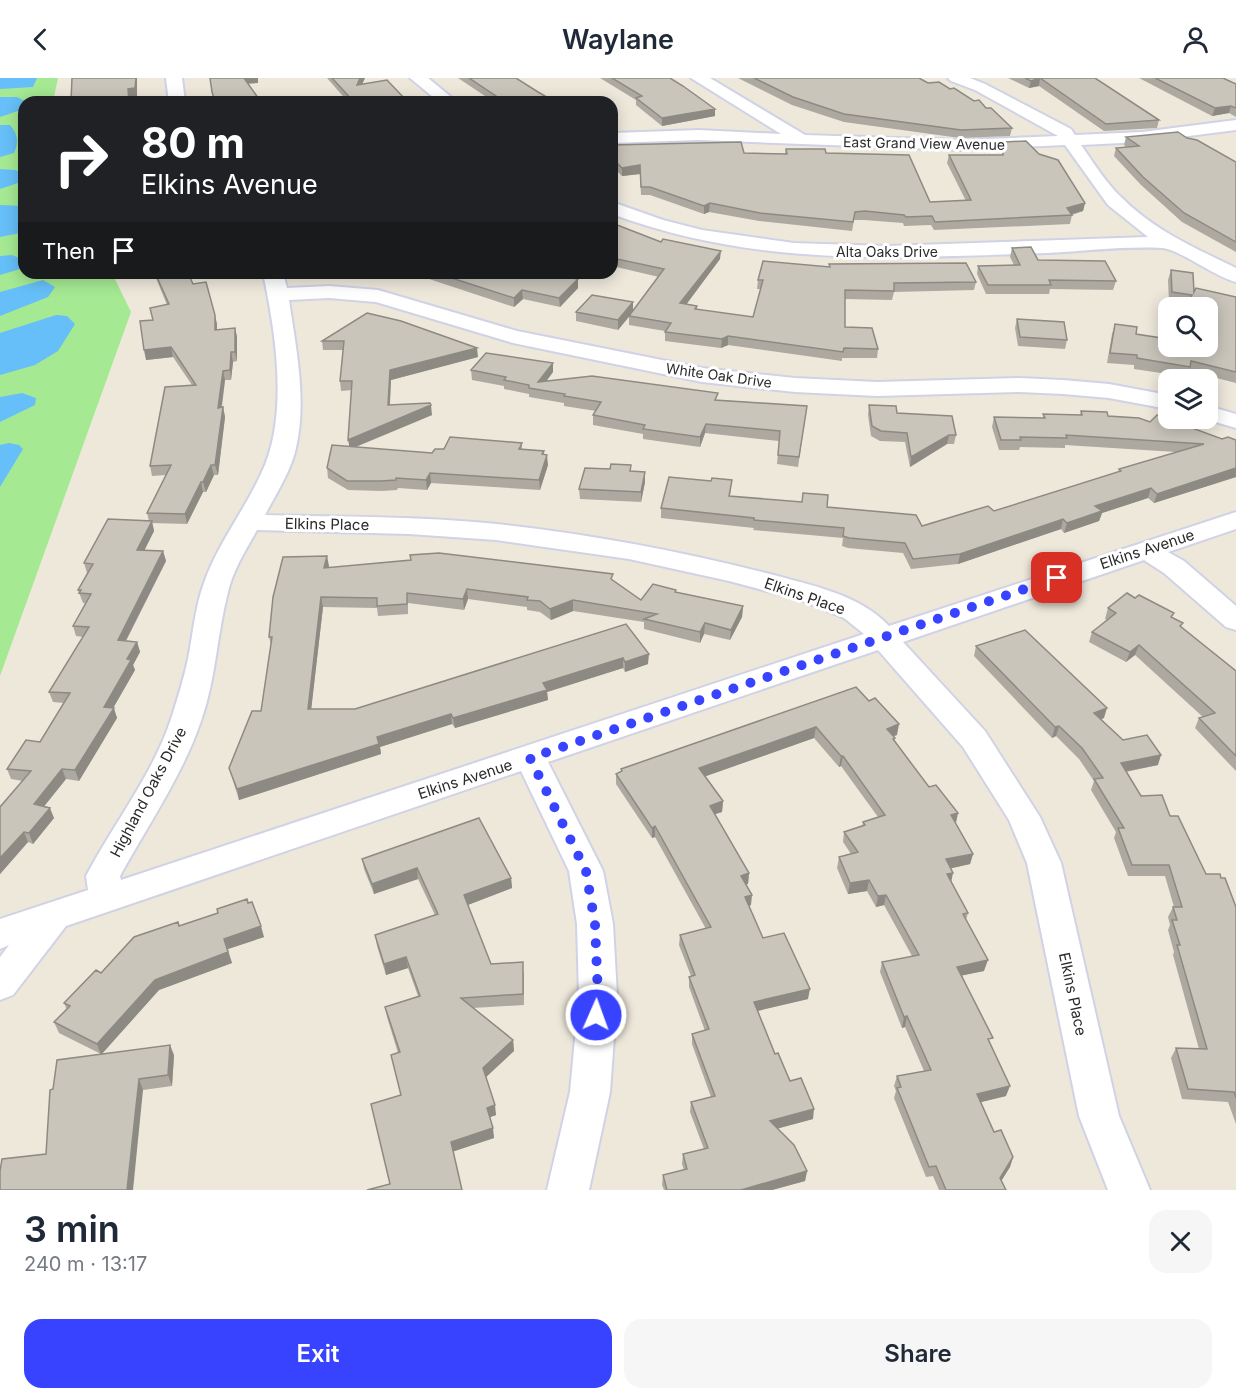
<!DOCTYPE html>
<meta charset="utf-8">
<style>
body{margin:0;font-family:Inter,sans-serif;background:#f6f6f7;color:#1f2937;height:100vh;display:flex;flex-direction:column;font-size:22px;white-space:nowrap}
*{box-sizing:border-box;margin:0}
p{font-size:20px;color:#747a83}
.icon{flex:none;width:33px;height:33px;fill:none;stroke:currentColor;stroke-width:2;stroke-linecap:round;stroke-linejoin:round}
.map{position:relative;height:1112px;overflow:hidden}
.panel{display:flex;flex-direction:column;background:#fff;flex:1}
.panel>*{flex:none}
.banner{position:absolute;left:18px;top:18px;width:600px;height:183px;border-radius:18px;box-shadow:0 3px 15px #0003;background:#202124;color:#fff;overflow:hidden}
.fabs{position:absolute;left:1158px;top:219px;display:grid;gap:12px}
.fabs a{display:grid;place-items:center;width:60px;height:60px;border-radius:12px;background:#fff;box-shadow:0 3px 15px #0003;font-size:30px}
.pin{position:absolute;display:grid;place-items:center;width:51px;height:51px;color:#fff;margin:-26px;border-radius:12px;box-shadow:0 3px 9px #0006}
.me{position:absolute;width:66px;margin:-33px;rotate:2deg;stroke-linejoin:round;filter:drop-shadow(0 0 4px #0008)}
.turn{display:flex;align-items:center;gap:21px;height:126px;padding:0 24px;font-size:27px}
.turn .icon{width:78px;height:78px;stroke-width:2.5}
.turn b{display:block;font-size:42px;line-height:51px}
.then{display:flex;align-items:center;height:57px;padding:0 24px;background:#0003;gap:12px;font-size:22px}
.round{display:grid;place-items:center;flex:none;width:63px;height:63px;border-radius:18px;background:#f6f6f7}
.head{display:flex;align-items:center;justify-content:space-between;height:102px;padding:0 24px}
h1{font-size:36px;font-weight:600;line-height:45px}
.action{display:flex;gap:12px;margin-top:auto;padding:12px 24px}
.action a{flex:1;height:69px;border-radius:18px;background:#3743ff;color:#fff;font-size:24px;font-weight:600;line-height:69px;text-align:center}
.action a+a{background:#f6f6f7;color:#1f2937}
header{display:flex;justify-content:space-between;align-items:center;height:78px;padding:0 24px;background:#fff;font-size:27px;font-weight:600}
.map>svg:first-child{display:block}
.green{fill:#a5e993}
.water{fill:#66bff8}
.lines{fill:none;stroke-linecap:round;stroke-linejoin:round}
.minor-casing{stroke:#d0d2e5;stroke-width:4}
.minor{fill:#fff;fill-rule:evenodd}
.wall{fill:#ada9a1}
.shaded-wall{fill:#8d8a83}
.building{fill:#c9c5bb;stroke:#8d8a83;stroke-width:1.5}
.route{stroke:#3743ff;stroke-width:10;stroke-dasharray:0 18}
.labels{text-anchor:middle;dominant-baseline:central;stroke-width:6;stroke-linejoin:round;paint-order:stroke}
.far-street-label{font-size:14px;fill:#2b2b2b;stroke:#fff}
.street-label{font-size:15px;fill:#2b2b2b;stroke:#fff}
</style>
<header><svg class="icon" aria-label="back" viewBox="0 0 24 24"><path d="M15 5l-7 7 7 7"/></svg>Waylane<svg class="icon" aria-label="person" viewBox="0 0 24 24"><circle cx="12" cy="8" r="4"/><path d="M4 21q1-7 8-7t8 7"/></svg></header>
<div class="map">
<svg width="1236" height="1112" viewBox="0 0 1236 1112">
<rect width="100%" height="100%" fill="#eee8db"/>
<path class="green" d="M0 0H58L53 24H24V195H112L131 234 0 598Z"/>
<path class="water" d="M0 0H37L33 9 0 11Z
M0 19H17L25 23 24 31 0 39Z
M0 47H10C18 56 19 64 14 75L0 79Z
M0 91 16 92 22 97 21 104 0 111Z
M0 127 24 128V149L20 155 0 159Z
M12 177 24 182V186L20 191 0 197V178Z
M43 202 55 209 48 219 0 238V214Z
M56 237 67 238 75 246 58 273 35 287 0 297V255Z
M22 315 36 320 35 327 0 344V319Z
M9 365 19 367 23 371 0 409V367Z"/>
<g class="lines">
<defs>
<path id="minor" d="M166 0H182L185 24H169Z
M410 0H428L457 24H439Z
M691 0H710L805 57 961 62 1058 58 975 12 951 3 948 0H970L985 6 1071 51 1075 57 1142 54 1236 42V52L1142 64 1081 67C1094 85 1105 104 1121 119 1153 152 1195 170 1236 190V204C1215 199 1179 171 1162 170 1125 168 1086 173 1048 175 895 180 759 190 612 136V124L663 142 702 152 794 165 887 168 1148 159 1108 127 1065 67 961 72 699 62 612 65V55L699 52 781 56Z
M263 195H283L287 210 329 208 378 212 517 253 702 290 795 300 877 304 1019 300 1063 302 1109 306 1168 317V331L1109 320 1063 316 1019 314 877 318 795 314 702 304 513 265 376 224 329 220 289 222C296 270 307 322 296 370 291 393 276 416 265 437 342 439 420 438 497 446 589 456 680 473 770 496 810 507 859 516 889 548L1236 434V451L1168 474 1184 483 1236 528V552L1226 549 1164 495 1144 482 903 564 985 653 1040 739 1061 785 1119 1038 1150 1112H1108L1079 1038 1027 785 1009 742 963 669 878 572 548 684 603 793 613 846 617 918 610 1014 589 1112H547L570 1014 579 918 577 846 569 793 521 693 66 848 13 917 0 922V879L9 867 0 871V841L88 812 86 798C114 745 154 695 172 638 178 619 184 600 188 581 193 556 195 529 204 505 217 467 244 433 261 396 289 339 276 256 263 195ZM257 452 409 456 496 462 629 481 729 503 800 522 844 540 864 556 121 802 120 798C148 747 184 695 202 640 216 599 217 556 228 514 233 492 246 472 257 452Z
M1208 328 1236 336V350L1202 340H1208Z"/>
</defs>
<use href="#minor" class="minor-casing"/>
<use href="#minor" class="minor"/>
</g>
<path class="wall" d="M327 0H365L362 6 406 22 416 24H348Z
M458 0H516L538 14 550 21 565 24H494Z
M600 0H670L715 38 662 48 636 27V22Z
M738 0H919L928 5 950 11 986 30 1012 50 1010 58 960 60 844 44 792 27Z
M1008 0H1095L1159 42 1157 50 1104 53 1039 8 1029 10Z
M1139 0H1223L1236 6V39L1229 35 1212 38Z
M1126 59 1187 60 1236 84V174L1182 144 1141 107 1114 78 1116 70 1126 69 1124 67Z
M1004 64 1085 125 1083 133 1072 137 1070 146 934 152 931 147 904 148 903 145 864 142H854L852 153 759 143 709 134 704 136 650 117H641L640 96 622 98 612 88V67L744 75 785 76 786 71 826 75 930 124 966 123 947 85 949 77H1002Z
M612 145 661 164 720 181 686 226 697 228V232L753 239 761 211H757L758 202 829 189V186L976 204 974 212 894 214 892 222 845 221V249L878 271 877 280H842V283L728 267 721 270 665 263V253L629 247V238L618 252 576 243V234L633 224V232L659 199 612 188Z
M1012 170 1038 182 1116 203 1113 212 1050 211 1049 216H986L977 196 978 188 1014 187 1010 179Z
M1171 192 1194 214 1236 219V305L1189 293 1187 299 1134 291V287L1107 285 1112 256 1115 246 1136 256 1168 268 1187 227 1169 224 1168 202Z
M154 195H188L193 206 217 246V252L235 250 237 259V283L233 284 231 302H225L222 329H223L225 339 218 397H214L206 414H203L187 446 152 445 154 453 144 473H163L166 483 126 563 137 564 140 574 133 587 135 592 113 630 117 640 79 703 66 701 44 728 54 740 33 766 28 764 0 796V729L23 703 11 701 7 691 40 664 64 625 53 624 49 614 83 559 76 558 73 548 85 525H83L78 512 87 495 84 485 149 443 147 435 166 397 152 398 150 388 192 307 173 279 146 282 153 242 167 227Z
M414 195H522L531 198H547L578 201V210L560 229 523 221 514 229 420 198V196Z
M367 235 478 279 391 302 390 327 432 337 356 369 432 375 444 371 522 365V371L544 373V376L548 387 540 412 431 405 427 412 398 410 397 412 382 413 348 412 328 400 327 390 349 369 352 312 341 313 340 303 343 272H323L322 263Z
M1017 241 1067 262 1065 271 1018 268 1015 250Z
M471 292 553 294 546 303 718 322 807 328 798 389 777 386 779 363 705 355 700 369 643 361V356L593 347V337L596 333 564 328V325L529 319V316L504 311V308L472 302Z
M869 327 897 335 956 357 954 366H947L910 389 905 364 880 363 871 358 868 337Z
M1081 333 1108 338 1150 344 1222 361 1236 362V399L1154 425 1148 420 1102 435 1099 443 1064 455 1061 451 958 486 911 491 903 475 848 470 842 468 843 460 753 452 754 450 661 440V430L711 403 732 402 730 418 827 429 922 448 994 433 1118 394 1119 391 1176 374 1065 367V370L1020 369 1019 372H999L992 349 994 339 1043 340V336L1080 337Z
M631 393 645 404 641 424 580 421 579 411Z
M329 488V489L613 502 641 522 676 512V514L743 528 742 539 730 562 704 556 700 565 644 551V544L573 533 551 542 540 534 527 532V529L468 521 464 532 408 525V536L378 538 377 530 323 529 311 631H355L626 546 648 586 625 594 623 590 547 614 548 622 455 650 452 646 380 669 381 676 239 722 229 690 261 633 271 567 269 559Z
M1108 530 1173 540 1182 549 1236 593V693L1195 650 1199 640 1203 639 1135 577 1126 584 1089 564 1092 554 1107 542 1105 541Z
M976 568 1104 640 1101 641 1123 662 1158 687 1126 694 1141 718 1170 738 1206 796 1236 829V1046L1228 1024 1182 1021 1171 980 1176 970 1199 971 1173 877 1174 874 1168 852 1170 847 1168 839 1173 829H1174L1165 798H1128L1114 760 1116 754 1091 712 1094 703 1079 681 1056 658 1052 660 974 578Z
M856 609 897 657 894 658 895 663 956 746 973 776 970 786 951 790V803L968 835 966 842 984 893 962 897 991 967 1006 1018 981 1024 994 1054 1013 1079 1010 1089 1001 1102 1006 1112H939L933 1098 926 1099 894 1020 896 1013 894 1008 897 998 924 993 905 949 902 950 880 894 882 884 912 878 884 827 876 829 867 813 848 816 837 790 839 779 851 776 843 764 844 754 862 748 863 744 878 739 841 688 839 689 814 660 705 698 723 723 722 734 715 736 749 795 748 806H746L751 827 749 828 763 860 808 921 757 933 775 976 813 1041 778 1050 807 1093 805 1103 772 1112H664L662 1107 663 1097 684 1092 682 1086 683 1076 704 1071 690 1034 691 1024 711 1019 692 966V956L705 953 689 909V899L691 898 679 867 680 857 706 851 655 759 652 760 616 706V696L621 694V691Z
M362 781 511 800 512 810 468 827 491 886 524 894V927L473 930 513 962 514 973 486 999 496 1037 490 1039 494 1060 453 1073 390 1106 401 1017 391 977 398 975 387 939 385 929 418 918 408 890 386 897 377 868 375 857 435 837 418 801 374 816 364 791Z
M248 825 264 859 228 871 232 885 159 912 101 976 174 977 172 1008 143 1012 46 1076 53 1011 101 976 59 955 54 944 67 932 64 925 101 895 179 848Z"/>
<path class="shaded-wall" d="M136 0H137V18H130V24H129L128 11Z
M243 0H258V5L244 6Z
M360 0H365L358 15 357 7Z
M1040 0 1039 8 1029 10 1031 3Z
M1231 28 1229 35 1212 38 1215 30Z
M715 31V38L662 48V40Z
M640 87V96L622 98V90Z
M710 125 709 134 704 136V128Z
M1085 125 1083 133 1068 137 1067 130Z
M721 173 720 181 680 235V225Z
M578 201V210L560 229 559 220Z
M522 212 523 221 514 229V220Z
M633 224V234L618 252V242Z
M215 237 217 246V261L215 252Z
M235 250 237 259V283L235 274Z
M728 258V267L721 270 722 261Z
M171 269 173 279 146 282 144 272Z
M477 270 478 279 391 302 389 337 388 327 390 292Z
M231 274 233 284 231 302 230 292Z
M553 285V294L540 312 538 304Z
M223 293 225 302 220 339 218 330Z
M431 327 432 337 350 371 348 362Z
M223 329 225 339 218 397 215 387Z
M706 346 705 355 700 369V359Z
M949 357 947 366 910 389 911 379Z
M547 377 548 387 540 412 539 402Z
M211 387 214 397 206 414 203 404Z
M1236 390V399L1154 425 1157 416Z
M645 394V404L641 424V414Z
M430 395 431 405 427 412 426 402Z
M201 404 203 414 187 446 185 436Z
M1151 410 1148 420 1102 435 1099 443 1064 455 1067 445 1095 428Z
M1063 441 1061 451 958 486 960 476Z
M152 443 154 453 139 483 137 472Z
M163 473 166 483 121 572 118 562Z
M327 478 329 488 326 500 324 490Z
M467 511 468 521 464 532 463 521Z
M321 519 323 529 310 642 308 631Z
M573 522V533L551 542 550 531Z
M743 528 742 539 730 562 731 552Z
M705 545 704 556 700 565V554Z
M137 564 140 574 133 587 135 592 108 639 104 629 127 581Z
M1139 567 1135 577 1126 584 1130 574Z
M649 576 648 586 625 594V584Z
M623 580V590L547 614 548 622 455 650 453 640 543 605Z
M114 630 117 640 79 703 75 692Z
M1107 630 1104 640 1091 645 1094 635Z
M451 636 452 646 380 669 381 676 239 722 237 711 377 659Z
M899 646 897 657 885 661 887 651Z
M1059 648 1056 658 1052 660 1055 649Z
M816 649 814 660 698 701 699 690Z
M1161 677 1158 687 1117 695 1121 685Z
M841 678H843L841 688 839 689Z
M62 691 66 701 38 736 34 726Z
M723 723 722 734 709 738 710 728Z
M50 730 54 740 33 766 29 755Z
M958 735 956 745 951 737Z
M655 748V759L652 760V750Z
M24 754 28 764 0 796V780Z
M973 776 970 786 944 792 946 781Z
M417 790 418 801 374 816 372 806Z
M749 795 748 806 740 808 741 798Z
M953 795 951 805 947 796Z
M511 800 512 810 465 828 464 817Z
M869 802 867 813 848 816 850 805Z
M752 817 751 827 744 830 745 819Z
M886 817 884 827 876 829 878 818Z
M261 848 264 859 228 871 224 861Z
M228 874 232 885 159 912 101 977 97 966 155 902Z
M406 879 408 890 386 897 384 886Z
M988 882 984 893 955 899 957 889Z
M810 911 808 921 753 934 754 924Z
M907 938 905 949 902 950 904 939Z
M513 962 514 973 485 1000 483 990Z
M170 967 174 977 172 1008 168 997Z
M139 1001 143 1012 133 1112H127Z
M1010 1008 1006 1018 973 1026 977 1016Z
M495 1027 496 1037 488 1040 487 1030Z
M814 1031 813 1041 769 1053 770 1043Z
M493 1050 494 1060 452 1074 451 1064Z
M1013 1079 1010 1089 997 1110 1000 1100Z
M807 1093 805 1103 772 1112H741Z"/>
<path class="building" d="M72 0H136L135 10 128 11 129 24H73V23H71Z
M210 0H244L261 24H215L212 14Z
M332 0H360L357 7 387 2 406 22 412 21 416 24H354Z
M469 0H516L538 14 550 21 558 20 565 24H505Z
M612 0H670L683 8 715 31 662 40 636 20 642 18Z
M754 0H919L928 5 939 4 950 11 954 10 974 23 979 22 986 30H991L1012 50 961 52 844 36 793 19Z
M1025 0H1095L1159 42 1106 46 1040 0 1031 3Z
M1155 0H1223L1236 6V30L1231 28 1215 30Z
M1178 54 1187 60 1197 62 1236 84V164L1184 135 1143 99 1116 70 1139 68 1126 59Z
M1026 63 1039 76 1058 82 1085 125 1067 130 1072 137 935 144 932 138 906 139 904 137 865 133 855 134 853 144 760 135 710 125 704 128 650 109H641L640 87 622 90 612 80V67L741 64 744 75 787 76 786 71H825L826 75 909 77 930 124 971 122 949 77H1003L1004 64Z
M612 145 661 164 663 161 721 173 680 225 697 228 695 231 753 239 763 202H758L763 183 830 189 829 186 966 185 976 204 894 205V213L845 212V249L872 250 878 271 844 270 843 274 728 258 722 261 665 254 671 245 629 238 664 191 612 180Z
M1031 169 1038 182 1105 183 1116 203 1049 202 1051 207H988L978 188 1020 187 1012 170Z
M1171 192 1193 195 1194 214 1196 210 1236 219V294L1191 283 1190 289 1137 280V277L1110 275 1115 246 1137 249 1136 256 1168 261V268H1208V230H1186L1192 217 1172 214Z
M155 195H188L193 206 206 204 215 237V252L235 250V274H231L230 292 223 293 218 330 223 329 215 387H211L203 404H201L185 436 147 435 171 387 150 388 165 309 196 307 171 269 144 272 140 243 153 242 150 230 169 226Z
M436 195H522L531 198 534 195 547 198 549 196 578 201 559 220 522 212 514 220Z
M592 217 633 224 618 242 576 234Z
M367 235 401 243 477 270 390 292 388 327 430 325 431 327 348 362 352 303H340L344 263H322Z
M1017 241 1064 244 1067 262 1020 259Z
M486 275 553 285 538 304 592 298 718 315 715 322 807 328 799 379 778 377 780 353 706 346 700 359 643 351 645 347 593 337 601 324 564 318 565 316 529 310V307L504 302 506 299 471 292Z
M869 327 896 328 897 335 952 338 956 357H949L911 379 907 355 881 353 872 348Z
M1081 333 1107 334 1108 338 1139 340 1150 344 1157 337 1222 361 1228 359 1236 362V390L1157 416 1151 410 1095 428 1102 433 1067 445 1063 441 960 476 913 481 905 465 849 460 843 458 844 450 754 442V440L661 430 669 399 711 403 712 400 732 402 729 418 802 424 803 415 828 417 827 429 916 437 922 448 988 428 994 433 1121 393 1119 391 1204 366 1066 357 1067 360 1020 359 1021 362H1001L994 339 1045 340 1043 336 1082 337Z
M450 359 522 365 519 371 544 373 542 376 547 377 539 402 430 395 426 402 396 400V402L381 403H347L327 390 332 367 432 375 435 371H444Z
M611 386 631 387 630 393 645 394 641 414 579 411 585 390 610 391Z
M108 441 152 443 137 472 163 473 118 562 137 564 127 581 131 582 104 629 114 630 75 692 62 691 34 726 50 730 29 755 24 754 0 780V729L31 693 7 691 26 662 40 664 70 615 49 614 89 549 73 548 91 516 79 515 81 512H78L93 486 84 485Z
M439 475 613 496 611 501 641 522 653 506 676 512 675 514 743 528 731 552 705 545 700 554 644 541 657 536 573 522 550 531 540 523 527 522 528 519 467 511 463 521 407 515V526L377 528V520L321 519 308 631H355L626 546 649 576 625 584 623 580 543 605 547 612 453 640 451 636 377 659 379 666 237 711 229 690 252 633H261L272 559H269L273 519 283 479 327 478 324 490 411 482 410 477Z
M1127 515 1135 520 1139 517 1174 535 1171 539 1183 545 1180 548 1236 593V678L1199 640 1215 635 1139 567 1130 574 1092 554 1116 535 1108 530Z
M1025 552 1107 630 1094 635 1123 662 1147 657 1161 677 1121 685 1141 718 1162 717 1170 738H1178L1206 796H1220L1221 800H1225L1236 829V1020L1234 1014 1188 1011 1176 970 1207 971 1177 867H1180L1172 842H1177L1173 829H1182L1169 787H1132L1118 750H1124L1094 701 1103 700 1082 670 1059 648 1055 649 976 568Z
M856 609 869 623 875 620 899 646 887 651 895 660 893 661 929 709 936 707 958 735 951 737 973 776 946 781 953 795 947 796 968 835 963 836 988 882 957 889 993 960 988 961 1010 1008 977 1016 994 1054 1001 1052 1013 1079 1000 1100 1006 1112H946L936 1088 929 1089 897 1010 901 1009 897 998 931 992 907 938 904 939 882 884 919 877 886 817 878 818 869 802 850 805 839 779 858 774 844 754 865 747 863 744 885 737 843 678H841L816 649 699 690 723 723 710 728 749 795 741 798 752 817 745 819 763 860 784 855 810 911 754 924 775 976 778 975 790 1003 801 1000 814 1031 770 1043 794 1067 807 1093 741 1112H667L663 1097 687 1091 683 1076 708 1070 691 1024 715 1018 692 956 709 951 689 899 695 897 680 857 711 849 655 748 652 750 616 696 622 693 621 691Z
M479 740 511 800 464 817 491 886 523 884V916L461 920 513 962 483 990 495 1027 487 1030 493 1050 451 1064 462 1112H367L390 1106 371 1026 401 1017 391 977 400 974 385 929 420 918 406 879 384 886 375 857 438 836 417 790 372 806 362 781Z
M247 821 248 825 252 824 261 848 224 861 228 874 155 902 97 966 54 944 70 928 64 925 96 892 101 895 134 859 178 844 179 848 218 835 217 831Z
M170 967 168 997 139 1001 127 1112H0V1093L2 1081 46 1076 50 1012 53 1011 57 982Z"/>
<g class="lines">
<path class="route" d="M596 937 598 918 595 846 586 793 530 680 1057 500"/>
</g>
<g class="labels">
<g class="far-street-label">
<text transform="translate(924 65) rotate(1)">East Grand View Avenue</text>
<text x="887" y="173">Alta Oaks Drive</text>
<text transform="translate(719 297) rotate(8)">White Oak Drive</text>
</g>
<g class="street-label">
<text transform="translate(327 446) rotate(1)">Elkins Place</text>
<text transform="translate(1147 471) rotate(-18)">Elkins Avenue</text>
<text transform="translate(805 518) rotate(19)">Elkins Place</text>
<text transform="translate(465 701) rotate(-18)">Elkins Avenue</text>
<text transform="translate(148 714) rotate(-62)">Highland Oaks Drive</text>
<text transform="translate(1073 916) rotate(78)">Elkins Place</text>
</g>
</g>
</svg>
<div class="fabs">
<a><svg class="icon" aria-label="search" viewBox="0 0 24 24"><circle cx="10" cy="10" r="6"/><path d="M15 15l6 6"/></svg></a>
<a><svg class="icon" aria-label="layers" viewBox="0 0 24 24"><path d="M12 4l9 5-9 5-9-5zM3 14l9 5 9-5"/></svg></a>
</div>
<div class="pin" style="left:1057px;top:500px;background:#d93025"><svg class="icon" aria-label="arrive" viewBox="0 0 24 24"><path d="M6 21V4h12l-3 4 3 4H6"/></svg></div>
<svg class="me" style="left:596px;top:937px" viewBox="-20 -20 40 40"><circle r="17" fill="#3743ff" stroke="#fff" stroke-width="3"/><path d="M0-11L8 9 0 5-8 9z" fill="#fff"/></svg>
<div class="banner">
<div class="turn"><svg class="icon" aria-label="right" viewBox="0 0 24 24"><path d="M7 20v-9h11M14 6l5 5-5 5"/></svg><div><b>80 m</b>Elkins Avenue</div></div>
<div class="then">Then<svg class="icon" aria-label="arrive" viewBox="0 0 24 24"><path d="M6 21V4h12l-3 4 3 4H6"/></svg></div>
</div>
</div>
<section class="panel">
<div class="head"><div><h1>3 min</h1><p>240 m · 13:17</p></div><a class="round"><svg class="icon" aria-label="close" viewBox="0 0 24 24"><path d="M6 6l12 12M18 6L6 18"/></svg></a></div>
<div class="action"><a>Exit</a><a>Share</a></div>
</section>
